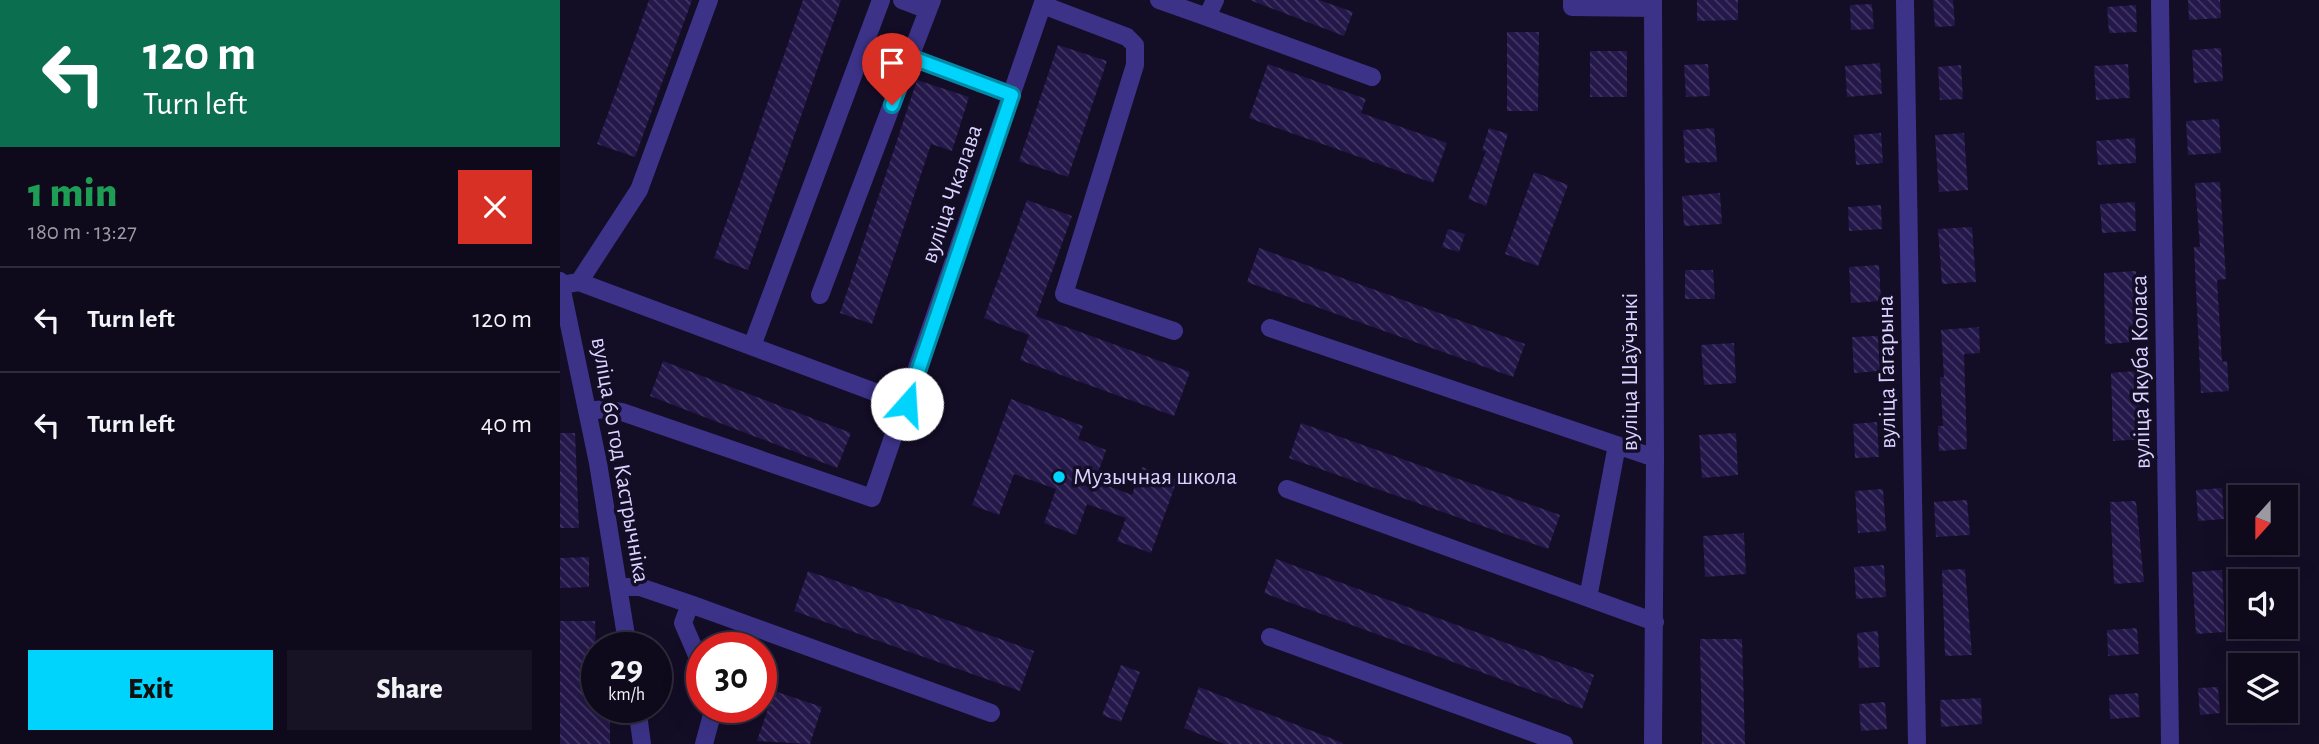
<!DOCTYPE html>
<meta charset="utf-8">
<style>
body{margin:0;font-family:"Alegreya Sans",sans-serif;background:#171325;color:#f1f3f6;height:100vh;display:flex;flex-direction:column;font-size:26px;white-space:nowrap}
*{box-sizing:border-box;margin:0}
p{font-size:23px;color:#9b9aa3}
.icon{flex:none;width:38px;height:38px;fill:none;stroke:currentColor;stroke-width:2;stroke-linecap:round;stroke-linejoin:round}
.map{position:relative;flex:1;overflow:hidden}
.side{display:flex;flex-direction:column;background:#0e0a1c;width:560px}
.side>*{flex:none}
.banner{background:#0b6e4f;color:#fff;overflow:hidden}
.needle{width:46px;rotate:201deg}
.tools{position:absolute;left:1668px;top:485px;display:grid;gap:14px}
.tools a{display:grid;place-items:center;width:70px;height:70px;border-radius:0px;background:#0e0a1c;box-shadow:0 7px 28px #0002,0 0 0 2px #2e2b3b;font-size:35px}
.speed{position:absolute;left:21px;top:632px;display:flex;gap:14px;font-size:35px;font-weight:700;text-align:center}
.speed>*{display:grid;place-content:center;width:91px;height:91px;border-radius:50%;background:#0e0a1c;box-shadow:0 7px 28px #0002,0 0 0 2px #2e2b3b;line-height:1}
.speed small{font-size:18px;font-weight:400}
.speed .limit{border:10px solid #d22;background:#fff;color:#111}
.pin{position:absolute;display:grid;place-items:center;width:60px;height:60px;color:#fff;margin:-72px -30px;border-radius:50% 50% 50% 0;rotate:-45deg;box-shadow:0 0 7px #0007}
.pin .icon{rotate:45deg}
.me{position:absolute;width:77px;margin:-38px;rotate:19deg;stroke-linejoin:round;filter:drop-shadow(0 0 5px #0008)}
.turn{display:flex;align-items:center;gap:24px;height:147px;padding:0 28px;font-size:32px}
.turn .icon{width:91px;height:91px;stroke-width:2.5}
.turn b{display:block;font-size:49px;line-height:60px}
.round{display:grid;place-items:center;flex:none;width:74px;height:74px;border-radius:0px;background:#171325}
.overview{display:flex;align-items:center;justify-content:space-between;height:119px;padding:0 28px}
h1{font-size:42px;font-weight:800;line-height:52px;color:#1e9e55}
.primary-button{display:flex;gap:14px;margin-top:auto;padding:14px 28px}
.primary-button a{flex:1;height:80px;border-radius:0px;background:#00d4fd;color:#111;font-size:28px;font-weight:800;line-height:80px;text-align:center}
.primary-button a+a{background:#171325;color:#f1f3f6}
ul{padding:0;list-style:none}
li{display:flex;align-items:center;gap:21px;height:105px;padding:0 28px;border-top:2px solid #2e2b3b}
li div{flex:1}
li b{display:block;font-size:26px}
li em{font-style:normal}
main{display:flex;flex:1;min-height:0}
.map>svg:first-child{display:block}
.building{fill:url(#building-back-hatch)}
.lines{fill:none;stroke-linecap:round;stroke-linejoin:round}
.minor{stroke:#3c3389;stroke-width:18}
.route-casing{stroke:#008aa4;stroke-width:18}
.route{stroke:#00d4fd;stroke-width:12}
.poi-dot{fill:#00d4fd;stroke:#130d26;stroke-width:2.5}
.labels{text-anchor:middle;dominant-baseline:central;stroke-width:7;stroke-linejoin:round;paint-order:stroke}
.street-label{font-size:24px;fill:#dad2ff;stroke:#130d26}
.poi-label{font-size:24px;fill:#dad2ff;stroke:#130d26;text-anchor:start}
</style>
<main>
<section class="side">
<div class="banner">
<div class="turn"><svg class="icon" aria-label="left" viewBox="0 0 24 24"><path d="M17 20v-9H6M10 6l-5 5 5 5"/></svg><div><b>120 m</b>Turn left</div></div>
</div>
<div class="overview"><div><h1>1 min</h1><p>180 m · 13:27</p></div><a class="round" style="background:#d93025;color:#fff"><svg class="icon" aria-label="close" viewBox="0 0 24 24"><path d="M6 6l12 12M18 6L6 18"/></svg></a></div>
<ul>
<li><svg class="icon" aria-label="left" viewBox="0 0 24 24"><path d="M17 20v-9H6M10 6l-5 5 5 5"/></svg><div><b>Turn left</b></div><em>120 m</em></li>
<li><svg class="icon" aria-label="left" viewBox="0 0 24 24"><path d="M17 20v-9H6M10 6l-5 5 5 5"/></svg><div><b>Turn left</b></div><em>40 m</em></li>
</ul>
<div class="primary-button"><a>Exit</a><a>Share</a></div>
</section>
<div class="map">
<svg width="1759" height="744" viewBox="0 0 1759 744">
<defs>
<pattern id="building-back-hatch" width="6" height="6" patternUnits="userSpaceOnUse" patternTransform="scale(1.75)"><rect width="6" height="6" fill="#241749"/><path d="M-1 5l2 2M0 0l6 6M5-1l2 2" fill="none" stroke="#433864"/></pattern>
</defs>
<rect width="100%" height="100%" fill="#130d26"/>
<path class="building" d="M89 0H132L75 157 37 144Z
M243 0H281L188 270 154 258Z
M690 0H759L793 12 784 36Z
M1137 0H1178V20L1137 21Z
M1373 0H1393L1395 26 1375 27Z
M1628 0H1660L1661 18 1629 20Z
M1312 4 1314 29 1291 30 1290 5Z
M1576 5 1577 32 1549 33 1547 7Z
M947 32H979L978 111H947Z
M498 45 547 61 508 177 459 161Z
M1661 48 1663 81 1634 83 1632 50Z
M1030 51H1067V97H1030Z
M1320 63 1322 94 1287 97 1285 66Z
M708 64 806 99 801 113 887 143 873 183 689 118Z
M1148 64 1150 96 1126 97 1124 65Z
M1568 64 1570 98 1536 100 1534 66Z
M1401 65 1403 99 1380 100 1378 67Z
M357 80 409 97 392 151 371 144 312 324 280 313Z
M1659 119 1661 153 1628 155 1626 121Z
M929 128 948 134 926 206 908 199 926 151 922 150Z
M1154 128 1157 162 1125 163 1123 130Z
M1321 133 1323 163 1296 165 1294 135Z
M1404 133 1408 190 1379 192 1375 135Z
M1575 138 1576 163 1538 165 1536 141Z
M974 172 1008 185 978 266 945 254Z
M1660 182 1666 279 1657 280 1662 362 1667 361 1669 391 1641 393 1634 247H1640L1635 183Z
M1160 193 1162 224 1124 226 1122 196Z
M467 200 512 216 476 316 630 372 614 416 460 360 469 335 424 318Z
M1575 202 1576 231 1542 233 1540 204Z
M1321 205 1322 229 1289 231 1288 207Z
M1412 227 1416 282 1382 284 1378 229Z
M888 229 905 234 899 252 882 247Z
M699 248 965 344 953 377 687 282Z
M1319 265 1321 301 1291 303 1289 267Z
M1125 270H1153L1155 299H1125Z
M1576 271 1578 296H1573L1576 342 1545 344 1544 273Z
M1419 327 1420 353 1404 354 1407 449 1379 451 1378 426H1383L1380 377H1384L1381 330Z
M1318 336 1320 371 1294 373 1292 337Z
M1174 343 1176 383 1144 385 1141 345Z
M103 361 291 433 277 468 90 396Z
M1576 371 1584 439 1553 441 1551 373Z
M451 399 523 426 518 439 546 450 535 481 572 495 582 467 617 480 591 553 557 541 566 518 527 504 516 535 484 523 496 489 454 474 439 515 412 505Z
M1317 422 1319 457 1295 458 1293 424Z
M741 423 1000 515 988 549 729 458Z
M0 433H15L19 528H0Z
M1176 433 1178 475 1142 478 1139 435Z
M1662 488 1664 519 1638 521 1636 490Z
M1323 489 1326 531 1298 533 1295 491Z
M1407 500 1410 535 1376 537 1374 502Z
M1576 501 1584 582 1554 584 1550 502Z
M1184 533 1186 574 1145 577 1143 536Z
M29 557V587L0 588V558Z
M716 559 1034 675 1022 709 704 593Z
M1324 565 1326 597 1296 599 1294 567Z
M1405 569 1412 655 1385 656 1382 570Z
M1662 570 1665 632 1636 634 1632 572Z
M248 571 474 651 460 691 234 611Z
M0 621H35L37 707H50V744H0Z
M1577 628 1579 654 1548 656 1547 630Z
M1318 631 1320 667 1299 668 1297 633Z
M1140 639H1182L1185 744H1142Z
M561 665 580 672 561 722 542 715Z
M639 687 783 743V744H665L624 728Z
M1658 687 1660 713 1640 715 1638 688Z
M214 691 262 707 250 744 197 741Z
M1578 693 1580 717 1550 719 1549 695Z
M1421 698 1422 724 1381 727 1380 700Z
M1325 702 1327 729 1301 731 1299 704Z"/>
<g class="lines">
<path class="minor" d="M342 0 368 10
M599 0 647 17 655 0
M1012 0V7L1093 8
M1093 0 1095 458 1093 744
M1345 0 1357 744
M1600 0 1610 744
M483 5 567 37 575 45V65L504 294 614 331
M647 17 812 77
M350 57 372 0
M0 281 38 463 68 648
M19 282 79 190 149 0
M1 285 19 282 347 404
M260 295 350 57 452 95
M710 328 1095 458
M192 346 321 0
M28 411 45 409 62 412 312 498 484 0
M727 489 1095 622
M58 587H80L130 604 123 623 142 667
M1028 598 1057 445
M130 604 431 713
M710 637 1004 744
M77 707 82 744
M144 744 154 707"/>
</g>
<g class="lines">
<defs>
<path id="route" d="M332 105 350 57 452 95 347 404"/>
</defs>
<use href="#route" class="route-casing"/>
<use href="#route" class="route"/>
</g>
<circle class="poi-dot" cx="499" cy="477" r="7"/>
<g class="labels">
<g class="street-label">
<text transform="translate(392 194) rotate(-71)">вуліца Чкалава</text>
<text transform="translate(1070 372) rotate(-90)">вуліца Шаўчэнкі</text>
<text transform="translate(1327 372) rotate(-91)">вуліца Гагарына</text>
<text transform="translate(1581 372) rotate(-91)">вуліца Якуба Коласа</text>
<text transform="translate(60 460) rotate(80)">вуліца 60 год Кастрычніка</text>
</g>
<g class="poi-label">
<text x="513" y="477">Музычная школа</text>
</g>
</g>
</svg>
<div class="tools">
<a><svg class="needle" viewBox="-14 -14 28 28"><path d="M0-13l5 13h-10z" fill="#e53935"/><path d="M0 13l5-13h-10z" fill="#9b9aa3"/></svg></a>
<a><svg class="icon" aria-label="sound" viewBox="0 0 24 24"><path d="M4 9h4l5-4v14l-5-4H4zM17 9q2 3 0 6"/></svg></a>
<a><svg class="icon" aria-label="layers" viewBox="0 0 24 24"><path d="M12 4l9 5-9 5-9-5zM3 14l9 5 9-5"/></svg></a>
</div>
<div class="speed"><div>29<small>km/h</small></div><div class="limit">30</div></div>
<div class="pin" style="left:332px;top:105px;background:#d93025"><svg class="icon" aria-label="arrive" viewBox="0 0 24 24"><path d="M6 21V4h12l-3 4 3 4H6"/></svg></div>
<svg class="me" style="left:347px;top:404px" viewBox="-20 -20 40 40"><circle r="19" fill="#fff"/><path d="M0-13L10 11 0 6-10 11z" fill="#00d4fd"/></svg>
</div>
</main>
